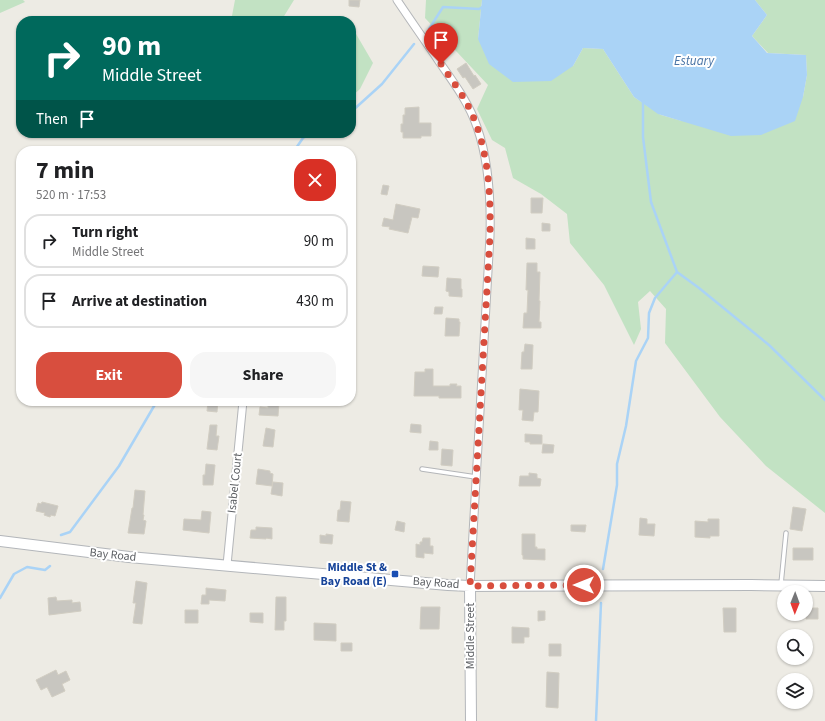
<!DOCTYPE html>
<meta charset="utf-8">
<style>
body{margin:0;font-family:"Source Sans 3",sans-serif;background:#f6f6f6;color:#202124;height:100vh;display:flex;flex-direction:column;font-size:15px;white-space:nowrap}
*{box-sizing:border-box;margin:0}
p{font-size:13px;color:#757577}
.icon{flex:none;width:22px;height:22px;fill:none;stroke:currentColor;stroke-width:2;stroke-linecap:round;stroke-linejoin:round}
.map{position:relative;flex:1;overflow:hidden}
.drawer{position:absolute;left:16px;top:146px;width:340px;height:260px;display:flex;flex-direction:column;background:#fff;border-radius:16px;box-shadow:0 1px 3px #0004}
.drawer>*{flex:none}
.guide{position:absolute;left:16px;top:16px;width:340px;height:122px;border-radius:16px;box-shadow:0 1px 3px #0004;background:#00695c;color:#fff;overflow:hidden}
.needle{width:26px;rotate:181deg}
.buttons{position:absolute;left:777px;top:585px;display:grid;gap:8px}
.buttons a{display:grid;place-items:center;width:36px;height:36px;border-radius:50%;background:#fff;box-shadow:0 1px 3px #0004;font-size:20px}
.pin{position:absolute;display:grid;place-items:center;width:34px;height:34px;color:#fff;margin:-41px -17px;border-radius:50% 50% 50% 0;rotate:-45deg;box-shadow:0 0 4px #0007}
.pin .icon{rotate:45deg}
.me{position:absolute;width:44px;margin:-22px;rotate:270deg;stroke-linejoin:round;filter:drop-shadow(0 0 3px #0008)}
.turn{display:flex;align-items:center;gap:14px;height:84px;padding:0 20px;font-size:18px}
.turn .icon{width:52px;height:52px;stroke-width:2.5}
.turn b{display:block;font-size:28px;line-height:34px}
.then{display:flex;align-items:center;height:38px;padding:0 20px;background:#0003;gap:8px;font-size:15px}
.round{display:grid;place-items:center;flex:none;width:42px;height:42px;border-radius:16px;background:#f6f6f6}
.headline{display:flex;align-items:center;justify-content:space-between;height:68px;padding:0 20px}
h1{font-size:24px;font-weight:700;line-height:30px}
.action{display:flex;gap:8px;margin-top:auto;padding:8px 20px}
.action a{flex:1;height:46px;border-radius:16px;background:#d84e3e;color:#fff;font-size:16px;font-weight:700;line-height:46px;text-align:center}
.action a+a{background:#f6f6f6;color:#202124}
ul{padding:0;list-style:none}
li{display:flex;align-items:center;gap:12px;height:54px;margin:0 8px 6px;padding:0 12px;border:2px solid #e0e0e0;border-radius:16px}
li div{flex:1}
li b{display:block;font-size:15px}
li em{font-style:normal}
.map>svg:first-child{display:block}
.green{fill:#c2e2c3}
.water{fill:#aad3f6}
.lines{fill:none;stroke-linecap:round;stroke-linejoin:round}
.stream{stroke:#aad3f6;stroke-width:2.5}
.building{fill:#c8c6c0;stroke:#d1cdc2}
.service-casing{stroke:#b4b6b9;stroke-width:5.5}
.minor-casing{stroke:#b4b6b9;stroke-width:9}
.secondary-casing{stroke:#b3b6ba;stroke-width:12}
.service{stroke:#fff;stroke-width:3.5}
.minor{stroke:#fff;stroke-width:7}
.secondary{stroke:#fff;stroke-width:10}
.route{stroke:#d84e3e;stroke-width:7;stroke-dasharray:0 12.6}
.transit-dot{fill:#1a4fb4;stroke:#fff;stroke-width:1.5}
.labels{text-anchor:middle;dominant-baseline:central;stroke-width:4;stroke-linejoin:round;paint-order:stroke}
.street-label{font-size:12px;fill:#5c5f63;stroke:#fff}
.transit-label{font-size:12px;font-weight:bold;fill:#164399;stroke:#fff;text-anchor:end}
.water-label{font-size:13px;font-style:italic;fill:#4974a6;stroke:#fff}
</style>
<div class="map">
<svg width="825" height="721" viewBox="0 0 825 721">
<rect width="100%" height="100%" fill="#edebe4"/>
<path class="green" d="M0 0H23L25 2 0 13Z
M235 0H294L281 21H231Z
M426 0H482L478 39 573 66 583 48 603 49 634 97 661 115 682 121 803 97 807 75 806 55 768 53 752 36 767 15 755 0H825V513L766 466 720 417 665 343 666 309 650 291 638 302 641 329 634 345 604 285 570 243 567 214 541 194 513 178 505 148 492 140 477 109 488 85 425 18Z
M351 27H352L373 63 360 89 351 97Z"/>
<path class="water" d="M482 0H755L767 15 752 36 767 53 806 55 807 75 803 97 795 121 761 135 731 136 658 114 634 97 603 49 583 48 573 66 551 81 513 82 489 64 478 39Z"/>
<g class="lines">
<path class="stream" d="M429 29 443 7 479 9 484 6
M643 101V137L651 202 677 272 699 288 769 345 825 400
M351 112 382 84 414 44
M294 151 303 138 312 133
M61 535 70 532 119 466 157 401
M603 569 617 485V464L626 426 636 361 648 338 649 313 655 298 677 272
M0 598 14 574 27 567 45 570 50 566
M596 721 601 603"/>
</g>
<path class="building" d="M349 0H360L359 7 349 6Z
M466 63 474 76 475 75 481 84 473 89 465 77 463 78 457 69Z
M419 107V123H431V136H421V138H403V132H401V124H403V115H405V108Z
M383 185 389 186 387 195 381 194Z
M531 198H543L542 213H531Z
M396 204 420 209 418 218 412 217 408 233 389 229 390 227 382 226 384 218 393 220Z
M542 223 550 224V231H542Z
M526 238 535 239V249H526Z
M527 263H537V272H540L539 301H540L539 322H541V328H523L524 313H527L528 290H526Z
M423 266 439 267 438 277 422 276Z
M447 278 461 279V289H462V297L449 296V292L446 291Z
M435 307H443L442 314H434Z
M446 318 459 319V322H460L459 336H445Z
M525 344 533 345 532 369H521L522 352H524Z
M425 369H433V386H450V384H457L456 386H461V398H439V396H414L415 372H425Z
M520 389 539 391 538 412H534L533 421 522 420 523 410H519Z
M208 401H218L217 412 207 411Z
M268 401H276V403H279L278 416 259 415 260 407 268 408Z
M411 424 421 425V433L410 432Z
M210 425H217L216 436H219L217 450 207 449Z
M266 428 275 430 273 447 263 446Z
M525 434 542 435V444H530V442H525Z
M430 441 438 442V450H429Z
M543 444 554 445 553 453H542Z
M442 449 453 450 452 466 441 465Z
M206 464 215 465 213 485H203V475H205Z
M258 469 270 471V473L273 474 272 486 256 484Z
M529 473 537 474V478L541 479 540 486H519L520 476H529Z
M273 482 283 483 282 496 271 494Z
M135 490 145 491 143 515H144L143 520 146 521 144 534 128 533 132 508H133Z
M341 501 351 502 349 522 337 521 338 510H340Z
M42 502 58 506 55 516 51 515 50 517 44 515 45 513 36 511 38 503 41 504Z
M793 507 806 509 802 531 790 529Z
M202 511 211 512 209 533 183 530 184 519 201 520Z
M640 518 647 519V524H655L654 536 639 535Z
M708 519H719V536H710V538L695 537V521L708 522Z
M397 521 405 523 404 532 395 530Z
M571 525H586L585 532 571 531Z
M256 527 272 528V539L266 538V539L250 538 251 530H256Z
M326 534 333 535 332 544 320 543V535L326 536Z
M522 534H535V547H537V549H545V560L523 559V555H522Z
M423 538H430V546H433V554L424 553V558L416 557V544L420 545V542H422Z
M793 548H813V560H793Z
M136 581 147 583 142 624 133 623 136 603H133Z
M206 588 226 590 225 601 209 600V604H201L202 595H206Z
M56 597 57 601 72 600V603L80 602 81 611 49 615 48 598Z
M276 597H286V621H284V630H275Z
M421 607H440L439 629H420Z
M723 608H736V632H724Z
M806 608H818V619H806Z
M185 610H198V623H185Z
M538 611H545V620L538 621Z
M250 613H263V623L250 622Z
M314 623 336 624V641L314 640Z
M512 627 529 628V637H524V643H512Z
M341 643H352V651H341Z
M549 644H561V656H549Z
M56 670 58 675 66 671 70 680 62 684 65 691 52 697 47 687 41 690 36 680Z
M547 672 559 673 558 708 546 707Z"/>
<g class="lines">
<defs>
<path id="service" d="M422 469 476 477
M781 584 786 533"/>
<path id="minor" d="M397 0C411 21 426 42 440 63 454 83 469 103 477 127 489 161 491 199 490 236L470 586
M227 565 243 401"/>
<path id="secondary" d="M0 541 129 557 448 585 470 586 751 585 825 586
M470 586 471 721"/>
</defs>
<use href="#service" class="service-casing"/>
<use href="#minor" class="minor-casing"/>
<use href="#secondary" class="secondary-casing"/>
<use href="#service" class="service"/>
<use href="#minor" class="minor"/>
<use href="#secondary" class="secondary"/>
</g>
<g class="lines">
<path class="route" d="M441 64C449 76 458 88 465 100 488 141 491 190 490 236L470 586 584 585"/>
</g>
<rect class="transit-dot" x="391" y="570" width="8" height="8" rx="2"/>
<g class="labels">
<g class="street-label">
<text transform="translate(235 483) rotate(-84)">Isabel Court</text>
<text transform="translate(113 555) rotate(6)">Bay Road</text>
<text transform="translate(436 583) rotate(4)">Bay Road</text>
<text transform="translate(470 636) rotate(-90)">Middle Street</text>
</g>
<g class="transit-label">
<text x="387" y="567">Middle St &amp;<tspan x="387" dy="14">Bay Road (E)</tspan></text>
</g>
<g class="water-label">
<text x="694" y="61">Estuary</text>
</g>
</g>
</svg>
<div class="buttons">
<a><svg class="needle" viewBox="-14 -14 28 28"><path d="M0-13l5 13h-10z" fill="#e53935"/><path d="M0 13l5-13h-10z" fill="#757577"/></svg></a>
<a><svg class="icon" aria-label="search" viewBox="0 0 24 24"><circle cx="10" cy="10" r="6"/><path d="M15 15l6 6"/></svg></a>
<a><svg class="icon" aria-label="layers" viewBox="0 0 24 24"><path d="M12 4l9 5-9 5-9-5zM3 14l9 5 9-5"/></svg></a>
</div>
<div class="pin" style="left:441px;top:64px;background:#d93025"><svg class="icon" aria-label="arrive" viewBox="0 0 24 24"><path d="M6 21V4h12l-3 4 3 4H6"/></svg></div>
<svg class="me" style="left:584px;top:585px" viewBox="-20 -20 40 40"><circle r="17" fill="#d84e3e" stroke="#fff" stroke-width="3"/><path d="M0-11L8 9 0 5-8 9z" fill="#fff"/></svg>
<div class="guide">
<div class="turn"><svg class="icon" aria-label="right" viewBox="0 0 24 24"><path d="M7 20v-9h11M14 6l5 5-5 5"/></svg><div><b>90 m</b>Middle Street</div></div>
<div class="then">Then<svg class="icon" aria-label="arrive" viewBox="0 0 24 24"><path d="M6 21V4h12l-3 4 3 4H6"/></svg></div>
</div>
<section class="drawer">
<div class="headline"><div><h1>7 min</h1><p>520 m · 17:53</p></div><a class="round" style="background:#d93025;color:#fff"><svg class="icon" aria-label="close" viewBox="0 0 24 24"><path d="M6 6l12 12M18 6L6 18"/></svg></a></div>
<ul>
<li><svg class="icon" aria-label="right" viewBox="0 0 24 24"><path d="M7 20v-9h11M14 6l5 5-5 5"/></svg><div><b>Turn right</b><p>Middle Street</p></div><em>90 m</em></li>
<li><svg class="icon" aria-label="arrive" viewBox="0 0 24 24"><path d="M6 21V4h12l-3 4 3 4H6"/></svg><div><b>Arrive at destination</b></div><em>430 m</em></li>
</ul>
<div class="action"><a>Exit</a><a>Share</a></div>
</section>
</div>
